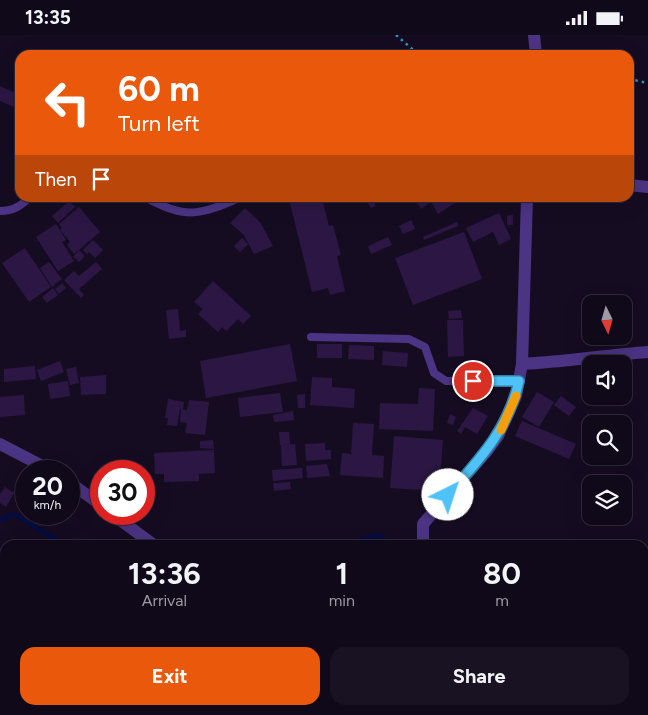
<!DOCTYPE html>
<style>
body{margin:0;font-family:Figtree,sans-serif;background:#191223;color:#f1f3f6;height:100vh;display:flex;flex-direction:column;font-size:19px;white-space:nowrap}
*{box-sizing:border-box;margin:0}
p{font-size:16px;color:#9c9aa2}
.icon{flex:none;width:28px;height:28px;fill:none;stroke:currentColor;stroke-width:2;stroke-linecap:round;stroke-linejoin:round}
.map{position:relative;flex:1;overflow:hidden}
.drawer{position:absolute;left:0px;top:505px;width:649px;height:175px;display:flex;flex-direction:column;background:#10091a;border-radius:15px 15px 0 0;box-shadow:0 5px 20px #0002,0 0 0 1px #302a39}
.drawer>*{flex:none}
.guide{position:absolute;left:15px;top:15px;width:619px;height:152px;border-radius:15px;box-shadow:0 5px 20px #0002,0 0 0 1px #302a39;background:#ea580c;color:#fff;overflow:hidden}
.needle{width:32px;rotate:175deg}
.controls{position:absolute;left:582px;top:260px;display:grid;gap:10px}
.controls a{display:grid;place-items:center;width:50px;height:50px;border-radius:10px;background:#10091a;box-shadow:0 5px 20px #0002,0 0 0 1px #302a39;font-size:25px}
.speed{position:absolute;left:15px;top:425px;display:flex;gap:10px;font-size:25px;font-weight:700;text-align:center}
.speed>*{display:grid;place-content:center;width:65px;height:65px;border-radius:50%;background:#10091a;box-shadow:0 5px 20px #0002,0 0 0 1px #302a39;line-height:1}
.speed small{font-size:12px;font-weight:400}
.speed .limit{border:8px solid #d22;background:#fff;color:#111}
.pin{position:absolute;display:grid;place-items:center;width:42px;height:42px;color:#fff;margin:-21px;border:2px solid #fff;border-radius:50%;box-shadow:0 1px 5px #0007}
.me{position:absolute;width:55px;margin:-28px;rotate:41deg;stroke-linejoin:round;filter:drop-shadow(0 0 4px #0008)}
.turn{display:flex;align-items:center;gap:18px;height:105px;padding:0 20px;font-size:22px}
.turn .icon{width:65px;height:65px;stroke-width:2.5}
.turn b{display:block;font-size:35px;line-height:42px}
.then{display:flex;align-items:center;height:48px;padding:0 20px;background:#0003;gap:10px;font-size:19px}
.eta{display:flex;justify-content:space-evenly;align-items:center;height:85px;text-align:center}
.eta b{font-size:30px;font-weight:700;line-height:35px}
.primary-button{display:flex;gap:10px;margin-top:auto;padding:10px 20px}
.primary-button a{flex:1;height:58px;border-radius:15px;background:#ea580c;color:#fff;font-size:20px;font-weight:700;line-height:58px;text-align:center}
.primary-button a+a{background:#191223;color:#f1f3f6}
.status{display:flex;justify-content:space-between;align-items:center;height:35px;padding:0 25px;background:#10091a;direction:ltr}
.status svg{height:14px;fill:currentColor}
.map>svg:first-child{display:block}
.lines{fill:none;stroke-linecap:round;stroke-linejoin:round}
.stream{stroke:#060c41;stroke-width:4.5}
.building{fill:#2c1744}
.path{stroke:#269bba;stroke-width:2.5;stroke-dasharray:2.5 4;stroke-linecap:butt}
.lane{stroke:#4c3484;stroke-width:8}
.street{stroke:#4c3484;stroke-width:12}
.route-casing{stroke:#337fa1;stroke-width:12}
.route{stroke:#4fc3f7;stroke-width:9}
.slow{stroke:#f59e0b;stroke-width:9}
</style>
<div class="status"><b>13:35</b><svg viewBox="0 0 49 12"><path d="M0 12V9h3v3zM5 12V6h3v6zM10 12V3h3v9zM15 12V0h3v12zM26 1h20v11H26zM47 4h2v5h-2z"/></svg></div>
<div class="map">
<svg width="648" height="680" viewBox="0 0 648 680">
<rect width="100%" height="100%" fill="#160c22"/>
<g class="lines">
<path class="stream" d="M0 485 14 479 65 510
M342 510 379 500 388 510
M644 540 648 541"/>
</g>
<path class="building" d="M0 51 20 60 14 72 0 66Z
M296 162H303L304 168 322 163 329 191 333 190 341 220 337 221 345 256 330 260 328 253 312 257 289 164Z
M364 162H371L376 171 371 173Z
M413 162H434L435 164 421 174Z
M441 162H464L438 179 432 168Z
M69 166 75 172 58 188 52 181Z
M79 172 100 197 74 219 67 210 70 207 60 195 62 193 59 189Z
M245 173 260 187 273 211 254 219 244 200 230 188Z
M499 178 511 204 499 210 493 197 473 207 466 193Z
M513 180V190H507V181Z
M411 185 415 194 403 199 399 191Z
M457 187 458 191 424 205 423 202Z
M56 189 66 205 62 207 74 226 58 236 36 202Z
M464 197 482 244 413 270 395 223Z
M388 202 392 210 371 219 368 211Z
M242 203 248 209 240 217 234 211Z
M93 205 103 215 95 223 89 217 87 219 83 215Z
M25 213 51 252 29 267 2 228Z
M79 215 85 221 79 227 73 222Z
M49 227 62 244 52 252 40 233Z
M96 227 102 234 79 254 84 260 81 263 64 245 74 236 79 241Z
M213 246 251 281 243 289 238 284 226 296 222 292 218 297 198 279 203 274 194 267Z
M62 248 66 253 59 259 55 254Z
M53 253 58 260 47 268 42 262Z
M178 274 180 296 186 295V302L169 304 166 275Z
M461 275 462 283 449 284 448 276Z
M447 285H463L464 321 448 322Z
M290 309 297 346 206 363 200 326Z
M317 309H342V323H317Z
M349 310 374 311V325L348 324Z
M383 316 408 318 407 332 382 330Z
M60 326 64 337 41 346 37 335Z
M35 331 36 344 4 347V334Z
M76 332 79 348 70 350 66 334Z
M106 340V359L81 360 80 342Z
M312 342 332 343V352L355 354 354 373 310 370Z
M68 346 70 361 50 364 48 349Z
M419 353 435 354 433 396 379 394 380 368 418 369Z
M537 357 554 367 539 392 522 382Z
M280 358 283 377 240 382 238 363Z
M305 359V373H298L297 360Z
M24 360 25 380 0 382V362Z
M561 361 576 372 569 381 554 370Z
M168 364 184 367 183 374H180L177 391 167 390 168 383H165Z
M189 365 209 367 205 400 185 398 187 388 180 387 181 374 187 375Z
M473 373 488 381 477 399 465 392 461 399 457 396Z
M293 376 294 385 274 387 273 380Z
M588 378 600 387 591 389V395L581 387Z
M450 379 456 382 453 390 447 388Z
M522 386 576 409 569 424 515 401Z
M353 388 374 389 372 420 384 421 383 443 340 440 342 418 351 419Z
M279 397H289L290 409 280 410Z
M394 401 443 405 439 456 390 453Z
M213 405 214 414 200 413V406Z
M325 408V415H331V424L306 426 305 409Z
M295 409 297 430 282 431 281 410Z
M214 415 215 438 199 439V446L164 447V439H155L154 418Z
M327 429 330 441 307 443 306 431Z
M302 433 303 443 273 446 272 435Z
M290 447 291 454 274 456 273 448Z
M5 452 14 458 6 472 0 468V459Z"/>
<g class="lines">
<path class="path" d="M396 0 419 20
M629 44 648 48
M644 640 648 642"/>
<path class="lane" d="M145 162C185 185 201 180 241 162
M0 176C13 176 21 171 30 162
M311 302 409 304 425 312 434 338 446 346H519
M88 680 91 675"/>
<path class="street" d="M534 0 536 20
M629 150 648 152
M522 329C564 327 606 320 648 317
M0 409 52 436
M69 447 101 470
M112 479 154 510
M423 510V489L487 416 498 401 516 361 522 329 527 162
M0 654 5 651
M399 675 408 680
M471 675 474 680
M371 680V675"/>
</g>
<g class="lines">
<defs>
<path id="route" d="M448 460C480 424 508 395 519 346H473"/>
</defs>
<use href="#route" class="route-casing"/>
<use href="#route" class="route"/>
<path class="slow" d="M501 395 516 361"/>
</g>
</svg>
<div class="controls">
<a><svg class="needle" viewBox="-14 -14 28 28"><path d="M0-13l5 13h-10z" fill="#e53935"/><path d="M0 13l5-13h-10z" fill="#9c9aa2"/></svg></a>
<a><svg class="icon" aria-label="sound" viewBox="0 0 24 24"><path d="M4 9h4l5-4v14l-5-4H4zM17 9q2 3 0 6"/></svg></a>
<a><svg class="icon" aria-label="search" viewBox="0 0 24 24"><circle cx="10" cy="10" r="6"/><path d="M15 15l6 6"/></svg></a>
<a><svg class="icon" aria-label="layers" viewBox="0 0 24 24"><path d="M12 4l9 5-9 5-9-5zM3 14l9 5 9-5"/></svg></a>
</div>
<div class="speed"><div>20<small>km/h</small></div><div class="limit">30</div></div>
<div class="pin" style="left:473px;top:346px;background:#d93025"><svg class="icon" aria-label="arrive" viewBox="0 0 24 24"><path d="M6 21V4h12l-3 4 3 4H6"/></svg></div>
<svg class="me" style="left:448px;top:460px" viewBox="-20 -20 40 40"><circle r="19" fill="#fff"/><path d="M0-13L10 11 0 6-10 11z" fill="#4fc3f7"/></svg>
<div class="guide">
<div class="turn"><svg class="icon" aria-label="left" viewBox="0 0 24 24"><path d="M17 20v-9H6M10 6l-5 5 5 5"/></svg><div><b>60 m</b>Turn left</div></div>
<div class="then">Then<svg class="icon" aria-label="arrive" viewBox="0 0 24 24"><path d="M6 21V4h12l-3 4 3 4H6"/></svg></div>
</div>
<section class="drawer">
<div class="eta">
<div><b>13:36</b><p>Arrival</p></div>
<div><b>1</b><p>min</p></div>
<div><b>80</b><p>m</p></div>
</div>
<div class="primary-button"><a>Exit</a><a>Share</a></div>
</section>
</div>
